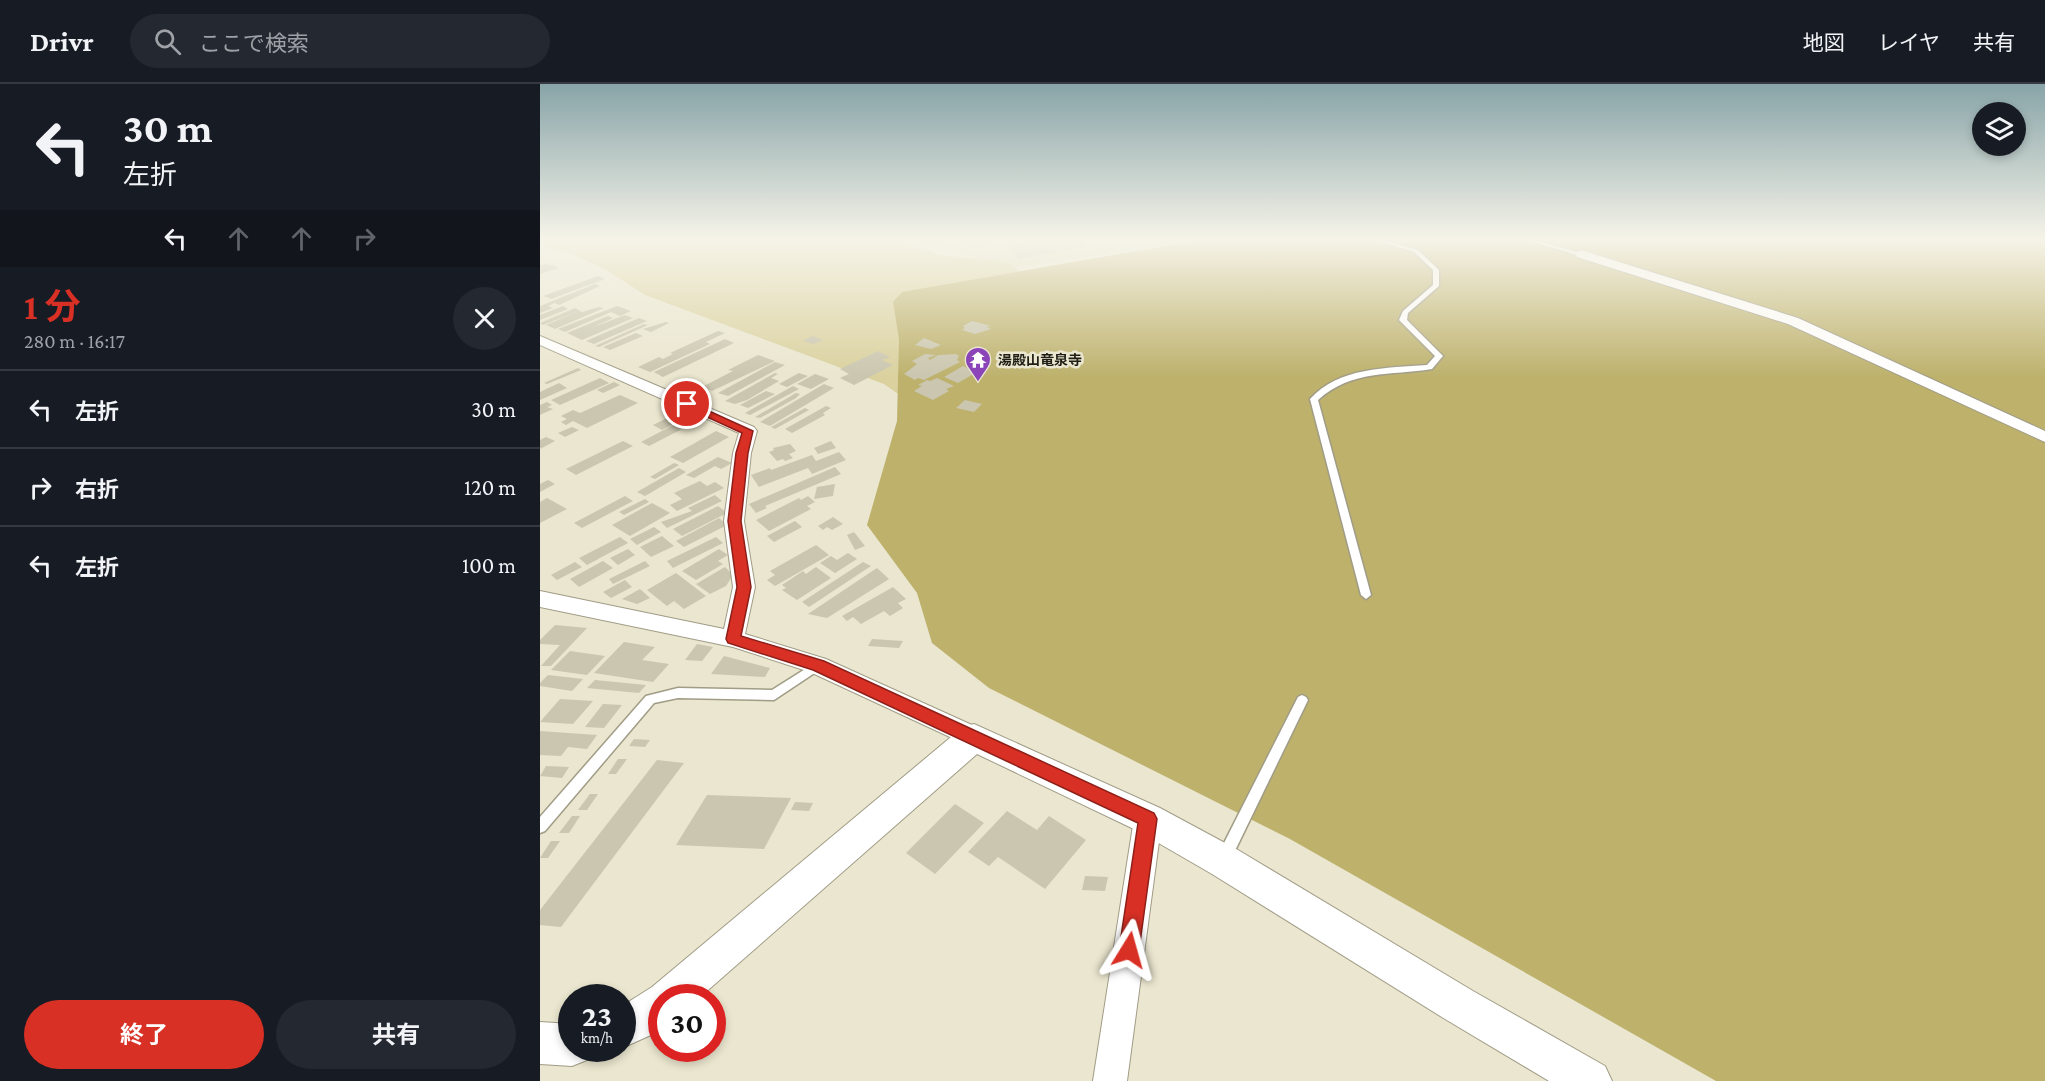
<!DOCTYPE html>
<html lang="ja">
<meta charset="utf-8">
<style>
body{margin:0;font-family:"Crimson Pro","Noto Sans JP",serif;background:#242831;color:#f1f3f6;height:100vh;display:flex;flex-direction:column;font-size:22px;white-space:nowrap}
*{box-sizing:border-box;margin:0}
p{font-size:20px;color:#9ea1a6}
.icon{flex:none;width:33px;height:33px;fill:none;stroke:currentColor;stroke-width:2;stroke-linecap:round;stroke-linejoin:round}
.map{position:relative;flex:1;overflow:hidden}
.drawer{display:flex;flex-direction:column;background:#171b24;width:540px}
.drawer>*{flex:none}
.banner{background:#171b24;color:#f1f3f6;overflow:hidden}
.controls{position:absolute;left:1432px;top:18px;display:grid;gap:12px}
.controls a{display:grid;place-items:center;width:54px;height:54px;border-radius:50%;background:#171b24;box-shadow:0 3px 9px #0003;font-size:30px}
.speed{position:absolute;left:18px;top:900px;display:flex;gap:12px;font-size:30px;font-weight:700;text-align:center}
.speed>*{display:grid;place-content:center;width:78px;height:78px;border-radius:50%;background:#171b24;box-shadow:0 3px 9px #0003;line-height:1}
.speed small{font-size:15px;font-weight:400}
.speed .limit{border:9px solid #d22;background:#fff;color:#111}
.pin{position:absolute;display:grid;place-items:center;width:51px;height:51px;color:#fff;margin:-26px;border:3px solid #fff;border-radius:50%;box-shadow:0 2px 6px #0007}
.me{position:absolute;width:66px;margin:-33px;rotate:8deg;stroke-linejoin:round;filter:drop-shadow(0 0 4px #0008)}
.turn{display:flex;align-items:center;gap:21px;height:126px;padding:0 24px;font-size:27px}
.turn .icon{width:78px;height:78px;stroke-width:2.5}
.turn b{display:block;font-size:42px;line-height:51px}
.lanes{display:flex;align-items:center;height:57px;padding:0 24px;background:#0003;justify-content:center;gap:30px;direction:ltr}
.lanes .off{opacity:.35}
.round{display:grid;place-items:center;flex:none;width:63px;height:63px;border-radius:32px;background:#242831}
.summary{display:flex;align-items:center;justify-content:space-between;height:102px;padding:0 24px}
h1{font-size:36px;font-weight:700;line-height:45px;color:#d93025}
.action{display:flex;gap:12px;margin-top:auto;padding:12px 24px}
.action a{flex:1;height:69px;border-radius:36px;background:#d93025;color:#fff;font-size:24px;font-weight:700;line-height:69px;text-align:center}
.action a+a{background:#242831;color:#f1f3f6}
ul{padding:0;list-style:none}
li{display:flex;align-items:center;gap:18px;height:78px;padding:0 24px;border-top:2px solid #363941}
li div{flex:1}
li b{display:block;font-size:22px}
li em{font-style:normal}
header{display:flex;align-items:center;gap:36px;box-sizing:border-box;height:84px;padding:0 30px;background:#171b24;border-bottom:2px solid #363941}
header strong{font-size:28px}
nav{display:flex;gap:33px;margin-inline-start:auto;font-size:21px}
.search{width:420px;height:54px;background:#242831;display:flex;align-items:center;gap:15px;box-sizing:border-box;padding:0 21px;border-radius:33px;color:#9ea1a6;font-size:22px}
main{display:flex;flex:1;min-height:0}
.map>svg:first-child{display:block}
.built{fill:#e2ddbe}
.green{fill:#dad19e}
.forest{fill:#bdb16c}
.building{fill:#cac6af}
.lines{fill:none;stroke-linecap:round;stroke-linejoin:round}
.service-casing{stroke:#a09c86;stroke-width:3}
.minor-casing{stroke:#a09c86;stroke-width:2}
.tertiary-casing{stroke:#a09c86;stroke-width:2}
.service{fill:#fff;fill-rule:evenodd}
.minor{fill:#fff;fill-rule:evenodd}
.tertiary{fill:#fff;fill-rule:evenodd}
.route{fill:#d93025;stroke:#8d1f18;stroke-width:1.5}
.labels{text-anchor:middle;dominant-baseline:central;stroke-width:5;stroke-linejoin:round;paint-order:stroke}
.far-poi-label{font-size:14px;font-weight:bold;fill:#1f1d15;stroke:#eae6cf;text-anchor:start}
</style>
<header>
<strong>Drivr</strong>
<div class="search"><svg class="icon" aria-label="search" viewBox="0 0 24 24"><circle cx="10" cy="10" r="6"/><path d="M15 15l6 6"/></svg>ここで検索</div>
<nav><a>地図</a><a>レイヤ</a><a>共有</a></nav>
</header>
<main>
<section class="drawer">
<div class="banner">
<div class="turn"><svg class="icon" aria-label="left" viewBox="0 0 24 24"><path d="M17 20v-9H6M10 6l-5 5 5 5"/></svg><div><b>30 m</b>左折</div></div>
<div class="lanes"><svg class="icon" aria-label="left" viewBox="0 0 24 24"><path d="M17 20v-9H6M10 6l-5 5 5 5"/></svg><svg class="icon off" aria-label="ahead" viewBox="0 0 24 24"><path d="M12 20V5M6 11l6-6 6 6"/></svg><svg class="icon off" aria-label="ahead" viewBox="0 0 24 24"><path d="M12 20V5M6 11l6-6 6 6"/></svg><svg class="icon off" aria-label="right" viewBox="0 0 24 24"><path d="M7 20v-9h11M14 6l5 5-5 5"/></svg></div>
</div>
<div class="summary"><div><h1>1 分</h1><p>280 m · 16:17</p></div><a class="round"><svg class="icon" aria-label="close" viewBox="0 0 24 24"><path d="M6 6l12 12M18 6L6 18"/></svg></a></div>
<ul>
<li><svg class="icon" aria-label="left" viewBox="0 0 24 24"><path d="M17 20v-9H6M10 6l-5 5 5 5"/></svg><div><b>左折</b></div><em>30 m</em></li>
<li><svg class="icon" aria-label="right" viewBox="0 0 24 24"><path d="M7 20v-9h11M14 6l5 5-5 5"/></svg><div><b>右折</b></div><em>120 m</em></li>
<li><svg class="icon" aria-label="left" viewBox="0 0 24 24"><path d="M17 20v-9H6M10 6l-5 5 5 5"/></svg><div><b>左折</b></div><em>100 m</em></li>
</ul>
<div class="action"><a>終了</a><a>共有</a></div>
</section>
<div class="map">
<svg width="1505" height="997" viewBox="0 0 1505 997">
<rect width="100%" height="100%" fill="#eae6cf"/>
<path class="built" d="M379 154H668L465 185Z"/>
<path class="green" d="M0 154H352L400 171 468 178 539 240 690 543 344 300 105 211 65 185 34 171 0 161Z"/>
<path class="forest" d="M671 154H1505V997H1176L750 755 449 604 392 559 377 509 327 441 357 337 359 255 353 218 362 208Z"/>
<path class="building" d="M415 154H450L456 157 434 164Z
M465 154H542L548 162 478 175Z
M4 180 13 181 19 184 0 190V182Z
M58 192 65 195 11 215 3 212Z
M55 200 60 202 19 221 15 219 8 222 13 224 0 229V222Z
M23 222 28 225 0 236V231Z
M77 222 91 227 80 232 71 228 25 248 18 245Z
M59 223 64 224 15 245 6 241 39 227 3 241 0 239 35 224 42 228Z
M85 231 93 234 42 256 27 249 68 232 73 234 51 244Z
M99 234 107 237 54 260 46 257Z
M432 237 451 242 447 243 451 245 435 250 422 246 425 244 423 242Z
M126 238 129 239 111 248 103 245Z
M104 240 108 241 59 263 55 262Z
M178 247 185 249 166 258 170 260 110 288 98 283 119 273 123 275 133 270 130 269Z
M96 249 103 252 70 266 63 263Z
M272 252 283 256 274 260 263 257Z
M384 254 401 261 391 265 375 261Z
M185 255 194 259 123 293 114 288Z
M338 267 350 273 342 276 353 281 314 301 300 294 309 290 300 285Z
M385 270 396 271 388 274 390 276 398 271 416 270 419 272 417 276 420 278 384 296 378 294 375 296 364 290 377 280 372 277Z
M218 271 235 277 172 307 162 303 193 287 188 286Z
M235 278 245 281 188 312 178 309Z
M423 282 437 288 418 299 404 293Z
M38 284 41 286 7 300 4 299Z
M235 289 238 290 231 294 239 297 207 316 195 320 185 317Z
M259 289 268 292 247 303 239 300Z
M275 290 289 295 271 305 257 300Z
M60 294 69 299 20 321 11 316Z
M397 294 414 302 406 305 409 307 393 316 374 307 382 302 378 301 387 296 390 297Z
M74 298 80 301 63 309 57 306Z
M19 299 27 304 0 316V308Z
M284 300 294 304 230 342 220 338Z
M253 302 259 305 210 331 205 329Z
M226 307 235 310 208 324 200 321Z
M256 309 260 310 256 314 220 334 215 333Z
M80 311 98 319 47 344 33 337 26 341 21 338 27 335 21 332 33 326 40 329Z
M425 316 442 320 434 328 416 324Z
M7 318 12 321 7 323 13 325 0 331V321Z
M286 322 291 324 283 329 285 331 252 349 245 345Z
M265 324 269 326 235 345 231 343Z
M139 328 148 333 122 346 113 341Z
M139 338 148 342 109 362 101 358Z
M32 343 39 346 25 353 18 349Z
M176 347 189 353 143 379 130 373Z
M6 353 15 357 0 365V356Z
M83 357 93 362 36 391 26 385Z
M291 357 296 364 278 370 274 364Z
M250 360 256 367 249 370 253 374 245 377 243 375 237 377 229 368 234 366 233 364Z
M299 368 306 376 272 390 268 384 219 403 211 391 230 384 231 386 272 371 276 377Z
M178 373 192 379 181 385 175 382 154 394 146 391Z
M134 379 139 381 115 395 110 393Z
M295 383 301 390 225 422 227 424 216 429 209 420Z
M139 384 146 388 105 412 97 408Z
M8 396 15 400 0 408V400Z
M160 397 167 402 175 398 184 404 137 427 130 421 142 415 134 409Z
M295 400 293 412 274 415 277 403Z
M175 411 182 417 127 444 121 438 152 427 148 424Z
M85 412 93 417 42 444 34 439Z
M268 412 275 418 267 422 271 425 229 447 216 436 259 414 261 416Z
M7 414 27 425 0 439V418Z
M105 415 109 418 84 431 79 428Z
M112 419 130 429 90 452 72 441Z
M178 422 187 429 142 452 133 445Z
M293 433 303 440 292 446 287 443 283 446 278 442Z
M179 434 187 441 144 463 136 457Z
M255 437 262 443 234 458 227 452Z
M114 443 121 448 97 461 90 455Z
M314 448 325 462 315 466 307 451Z
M122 452 134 462 111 473 100 463Z
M80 453 88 459 47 481 39 474Z
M176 453 183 459 133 484 127 477Z
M276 461 289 471 235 502 227 496 235 491 230 487Z
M88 465 95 471 78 481 70 474Z
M179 465 188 471 178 477 183 480 156 496 142 487Z
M308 469 317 475 295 489 280 479 291 472 297 476Z
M63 477 73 484 39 503 30 495Z
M105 477 110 482 73 500 69 495Z
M35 478 42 483 17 496 11 491Z
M323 478 331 482 269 523 262 518Z
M185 483 193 491 186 502 170 510 156 500Z
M276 483 291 494 257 516 242 506 246 504 242 501 263 487 266 490Z
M337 484 349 495 287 534 268 530Z
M136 489 166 512 144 525 134 517 127 522 107 506Z
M85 496 92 503 71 514 63 508Z
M353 503 366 515 358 519 363 524 350 532 344 527 321 540 313 533 307 537 302 532Z
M100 505 110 514 97 520 82 515Z
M15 541 47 544 11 582H1L20 561 0 560V556Z
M332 555 363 557 359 564 328 562Z
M84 558 115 563 102 576 129 580 113 598 54 589Z
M157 560 173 563 162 577 145 576Z
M30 567 65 572 47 591 11 586Z
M184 572 230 584 225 593 171 590Z
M8 591 43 595 32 607 0 602V599Z
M55 596 106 601 99 609 47 604Z
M20 615 53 617 33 640 0 638Z
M63 620 82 621 64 644 45 643Z
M0 647 57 651 47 665 28 663 21 672 0 671Z
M94 655 110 656 105 663 89 662Z
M78 675H87L76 690H68Z
M117 676 144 679 21 843 0 841V826Z
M6 682 29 683 22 694 0 692Z
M50 710H58L47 726H38Z
M167 711 251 714 224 765 136 761Z
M255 718 273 719 269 727 251 726Z
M415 720 444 739 395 790 366 769Z
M467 727 497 746 509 732 546 756 505 805 458 773 449 782 428 768Z
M32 732H40L29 749H19Z
M11 757H20L8 774H0Z
M545 792 568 793 565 807 542 806Z"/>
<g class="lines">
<defs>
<path id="service" d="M828 154H836L878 166 899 186V202L868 229 867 236 903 272 892 285C850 292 813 285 778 316L831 511 826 515 821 511 770 315C799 283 847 284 887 281L895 272 859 236 863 227 893 201V186L874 168Z
M979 154H987L1044 170 1041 172Z
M278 577 282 578 284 581 282 584 234 616 138 614 114 619 5 747 0 749V733L106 612 138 604 232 606Z
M762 611 766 613 768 616 690 777 685 779 680 777 678 772 680 767 758 613Z"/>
<path id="minor" d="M1041 166 1258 234 1505 347V358L1248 240 1037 173 1035 170Z
M0 252 214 343 217 347 211 369 204 437 215 503 205 550 286 575 443 646 446 653 443 660 434 663 425 660 270 588 193 563 0 523V507L184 545 193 503 184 437 193 369 199 349 0 261Z
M608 723 618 726 622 735 587 997H553L594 735 598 726Z"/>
<path id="tertiary" d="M434 640 620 724 698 766 933 907 1065 982 1072 997H1009L905 935 672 790 596 746 437 670 159 914H122V946L82 964V922L112 903 423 643Z
M0 938 32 940V964H52L47 976 32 982 0 980Z"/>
</defs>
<use href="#service" class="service-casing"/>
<use href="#minor" class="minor-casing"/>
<use href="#tertiary" class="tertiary-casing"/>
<use href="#service" class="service"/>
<use href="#minor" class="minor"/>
<use href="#tertiary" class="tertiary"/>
</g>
<linearGradient id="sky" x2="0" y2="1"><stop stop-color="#88a4a8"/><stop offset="0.53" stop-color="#f6f4e9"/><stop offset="1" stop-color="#f6f4e9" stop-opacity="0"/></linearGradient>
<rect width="1505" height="293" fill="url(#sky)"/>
<path class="route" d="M147 317 213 347 208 369 201 437 211 503 201 552 284 577 614 729 617 735 599 866 596 873 589 876 582 873 579 866 598 739 273 586 188 559 186 555 197 503 188 437 196 369 202 349 143 322V318Z"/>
<defs>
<symbol id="temple-pin" viewBox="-11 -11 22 30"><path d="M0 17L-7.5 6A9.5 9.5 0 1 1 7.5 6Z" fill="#8b45b9" stroke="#eae6cf"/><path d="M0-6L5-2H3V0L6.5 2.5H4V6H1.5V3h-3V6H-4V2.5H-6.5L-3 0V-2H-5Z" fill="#fff"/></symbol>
</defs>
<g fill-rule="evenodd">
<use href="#temple-pin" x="423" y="261" width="30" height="40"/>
</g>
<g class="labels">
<g class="far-poi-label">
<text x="458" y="276">湯殿山竜泉寺</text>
</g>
</g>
</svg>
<div class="controls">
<a><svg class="icon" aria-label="layers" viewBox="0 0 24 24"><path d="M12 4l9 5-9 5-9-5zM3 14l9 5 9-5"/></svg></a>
</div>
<div class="speed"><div>23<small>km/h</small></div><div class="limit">30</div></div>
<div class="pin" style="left:147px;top:320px;background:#d93025"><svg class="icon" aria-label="arrive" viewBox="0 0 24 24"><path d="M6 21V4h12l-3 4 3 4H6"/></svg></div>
<svg class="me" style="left:589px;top:866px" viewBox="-20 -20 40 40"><path d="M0-17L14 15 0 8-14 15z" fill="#d93025" stroke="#fff" stroke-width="4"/></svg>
</div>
</main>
